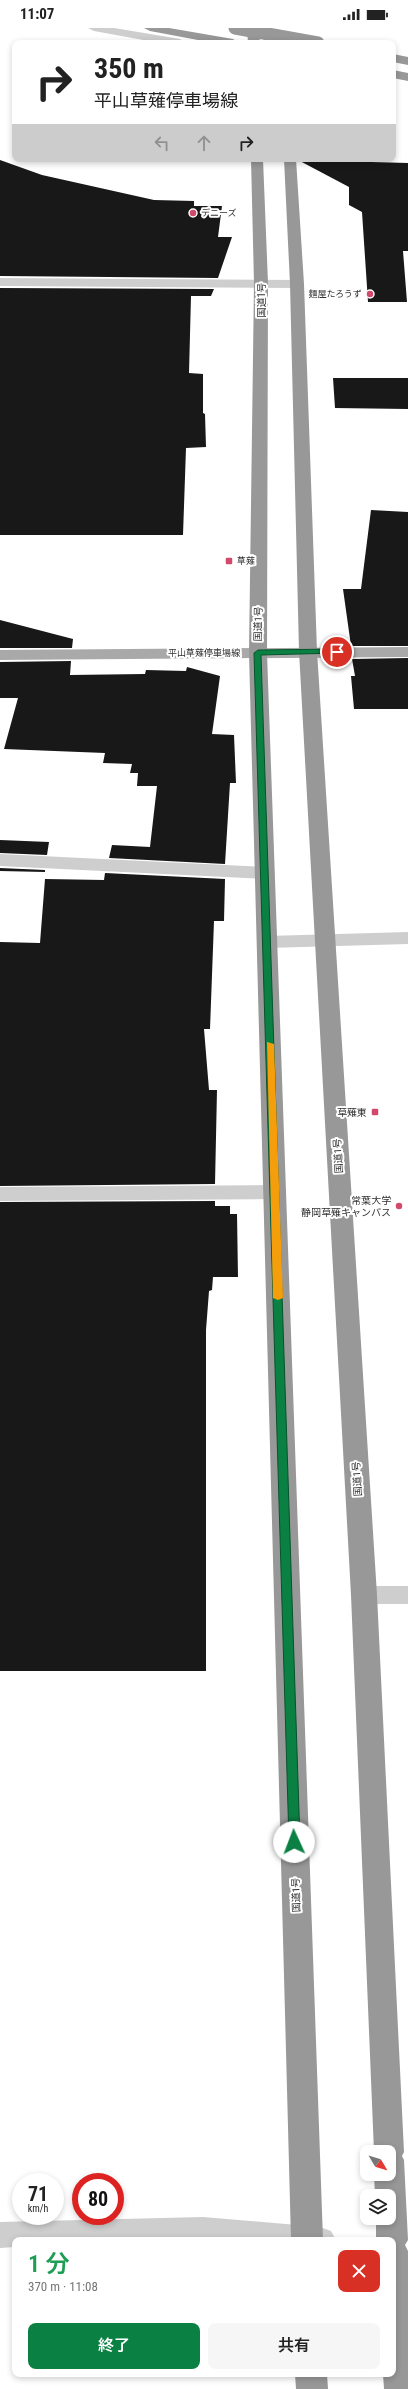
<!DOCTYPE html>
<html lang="ja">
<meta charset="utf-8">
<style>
body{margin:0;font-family:"Roboto Condensed","Noto Sans JP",sans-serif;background:#f6f6f6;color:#222;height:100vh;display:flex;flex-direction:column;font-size:15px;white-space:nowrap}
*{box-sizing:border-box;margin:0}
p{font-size:13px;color:#767676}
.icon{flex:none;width:22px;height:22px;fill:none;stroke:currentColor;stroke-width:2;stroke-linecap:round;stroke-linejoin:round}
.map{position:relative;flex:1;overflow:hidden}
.details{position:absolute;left:12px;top:2209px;width:384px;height:140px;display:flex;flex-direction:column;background:#fff;border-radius:8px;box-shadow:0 2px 6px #0003}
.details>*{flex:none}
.guide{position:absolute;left:12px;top:12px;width:384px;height:122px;border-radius:8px;box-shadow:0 2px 6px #0003;background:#fff;color:#222;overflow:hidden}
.needle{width:26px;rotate:128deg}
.tools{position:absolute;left:360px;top:2117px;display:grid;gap:8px}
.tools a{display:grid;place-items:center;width:36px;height:36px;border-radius:8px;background:#fff;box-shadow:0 2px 6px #0003;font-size:20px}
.speed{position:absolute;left:12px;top:2145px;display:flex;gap:8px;font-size:20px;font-weight:700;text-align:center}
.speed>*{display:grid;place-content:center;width:52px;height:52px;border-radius:50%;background:#fff;box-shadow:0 2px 6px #0003;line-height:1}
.speed small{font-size:10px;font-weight:400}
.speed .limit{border:6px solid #d22;background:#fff;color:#111}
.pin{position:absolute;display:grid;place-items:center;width:34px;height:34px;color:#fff;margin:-17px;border:2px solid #fff;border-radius:50%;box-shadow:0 1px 4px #0007}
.me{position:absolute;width:44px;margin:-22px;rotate:358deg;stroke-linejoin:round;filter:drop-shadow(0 0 3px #0008)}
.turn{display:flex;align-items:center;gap:14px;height:84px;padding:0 16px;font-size:18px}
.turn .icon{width:52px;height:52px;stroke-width:2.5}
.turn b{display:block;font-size:28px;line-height:34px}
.lanes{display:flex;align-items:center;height:38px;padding:0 16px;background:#0003;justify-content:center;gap:20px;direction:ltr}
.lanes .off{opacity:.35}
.round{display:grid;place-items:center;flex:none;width:42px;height:42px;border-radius:8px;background:#f6f6f6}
.summary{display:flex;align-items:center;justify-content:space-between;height:68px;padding:0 16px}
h1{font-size:24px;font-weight:600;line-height:30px;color:#1e9e55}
.primary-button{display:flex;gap:8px;margin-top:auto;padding:8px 16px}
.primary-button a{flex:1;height:46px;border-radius:8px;background:#0b8043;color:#fff;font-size:16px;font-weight:600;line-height:46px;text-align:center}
.primary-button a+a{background:#f6f6f6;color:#222}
.status{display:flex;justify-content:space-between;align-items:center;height:28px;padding:0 20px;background:#fff;direction:ltr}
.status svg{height:11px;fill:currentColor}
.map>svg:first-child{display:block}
.building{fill:#181818}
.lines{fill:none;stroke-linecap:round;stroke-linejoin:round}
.minor{fill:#cecece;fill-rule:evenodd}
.major{fill:#a9a9a9;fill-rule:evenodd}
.highway{fill:#989898;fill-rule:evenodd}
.highway-bridge{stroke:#989898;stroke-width:13}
.route{fill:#0b8043;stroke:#07532c}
.slow{fill:#f59e0b}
.poi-dot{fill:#d14a6c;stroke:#fff;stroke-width:1.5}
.labels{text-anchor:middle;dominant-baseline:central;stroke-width:4;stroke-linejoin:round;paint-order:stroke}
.far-poi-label{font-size:9px;fill:#313131;stroke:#fff;text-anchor:start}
.far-street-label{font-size:9px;fill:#313131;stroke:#fff}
.street-label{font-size:10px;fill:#313131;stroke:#fff}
.poi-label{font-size:10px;fill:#313131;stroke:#fff;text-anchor:end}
</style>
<div class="status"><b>11:07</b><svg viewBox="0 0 49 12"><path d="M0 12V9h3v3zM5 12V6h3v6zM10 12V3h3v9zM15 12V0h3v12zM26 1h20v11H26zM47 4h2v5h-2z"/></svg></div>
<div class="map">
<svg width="408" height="2361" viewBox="0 0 408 2361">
<rect width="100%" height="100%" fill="#fff"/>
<path class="building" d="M0 132 42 147 154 172 194 173V178H222L218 209H232L218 250 0 248Z
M298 132 408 135V223H403L407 274H368L362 184 349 177V159Z
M0 260 214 261 211 268H191L189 345 203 346V385L205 386 206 419 186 420 183 507H0Z
M333 350H408V381L335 380Z
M371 482 408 484V618H351L343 561H361Z
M0 592 73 611 72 620H0Z
M408 630V681H354L351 648H355L352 631Z
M71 633 70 647 145 646 146 642 186 643 187 639 220 648 212 706 234 707 236 755H230L225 836 109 830 112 817 150 819 157 758H137L138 745H130L132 736 103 735 105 725 4 721 18 670H0V634Z
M0 812 49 814 47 827 0 825Z
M0 840 45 842V844L0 843Z
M105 845 225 851 224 893H214L210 1001H204L209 1062H217L215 1156 0 1158V914L40 915 45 851 104 852Z
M215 1173V1178H230V1186H237L238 1249H213L212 1262 209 1263 206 1302V1643H0V1174Z"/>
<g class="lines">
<path class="minor" d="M88 0H114L180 11 186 15H160L94 3Z
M0 250 297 252 304 256 297 260 0 258Z
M0 826 265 839 272 841 275 845 272 849 265 851 0 838Z
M408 904V916L267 920 260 918 257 914 260 910 267 908Z
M275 1157 283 1159 286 1164 283 1169 275 1171 0 1173V1159Z
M364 1558H408V1576H364L355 1573 351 1567 355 1561Z
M203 2189 320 2199 331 2203 336 2212H15V2219L0 2220V2194Z"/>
<path class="major" d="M408 619V629L0 632V622Z"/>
<path class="highway" d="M144 0H169L233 11 239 15H214L150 3Z
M247 0H259L260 15H248Z
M393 26 408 29V37L393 34Z
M393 42 408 45V53L393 50Z
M251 131H263L268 255 267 625 323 2212H291L249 625 254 255Z
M284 131H296L304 256 317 623 377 1567 404 2124 402 2128 404 2132 408 2212 405 2217 408 2223V2361H384L383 2346H393V2212H376V2190H389V2168H375L374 2146H389V2124H374L351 1567 299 623 290 256Z
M295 2346H327L328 2361H296Z"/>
<path class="highway-bridge" d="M235 0 318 15"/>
</g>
<path class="route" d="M337 621 339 622V625L261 627 300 1814 294 1818 289 1814 254 625 258 622Z"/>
<path class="slow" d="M267 1014 274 1016 283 1270 278 1272 273 1270Z"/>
<g class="poi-dot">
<circle cx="193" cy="185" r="4"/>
<circle cx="370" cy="266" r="4"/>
<rect x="225" y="529" width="8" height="8" rx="2"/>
<rect x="371" y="1080" width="8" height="8" rx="2"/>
<circle cx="399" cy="1178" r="4"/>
</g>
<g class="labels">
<g class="far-poi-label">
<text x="201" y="185">デニーズ</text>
<text x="362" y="266" text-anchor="end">麺屋たろうず</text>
<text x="237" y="533">草薙</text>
</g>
<g class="far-street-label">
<text x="204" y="625">平山草薙停車場線</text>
</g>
<g class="street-label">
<text transform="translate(261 272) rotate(-90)">国道1号</text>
<text transform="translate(258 596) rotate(-89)">国道1号</text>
<text transform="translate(338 1128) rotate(-93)">国道1号</text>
<text transform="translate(357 1451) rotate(-93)">国道1号</text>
<text transform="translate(296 1867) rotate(-92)">国道1号</text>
</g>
<g class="poi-label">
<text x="367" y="1084">草薙東</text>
<text x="391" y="1172">常葉大学<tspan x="391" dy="12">静岡草薙キャンパス</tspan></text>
</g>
</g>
</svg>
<div class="tools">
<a><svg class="needle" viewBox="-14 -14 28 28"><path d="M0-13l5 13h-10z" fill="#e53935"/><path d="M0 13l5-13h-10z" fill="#767676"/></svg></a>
<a><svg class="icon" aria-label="layers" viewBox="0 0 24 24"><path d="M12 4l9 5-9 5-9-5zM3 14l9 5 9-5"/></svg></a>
</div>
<div class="speed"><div>71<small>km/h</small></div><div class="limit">80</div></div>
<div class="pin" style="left:337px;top:624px;background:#d93025"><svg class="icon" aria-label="arrive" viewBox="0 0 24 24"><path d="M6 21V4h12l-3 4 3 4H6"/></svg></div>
<svg class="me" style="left:294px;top:1814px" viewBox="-20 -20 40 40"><circle r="19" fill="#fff"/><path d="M0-13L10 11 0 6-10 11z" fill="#0b8043"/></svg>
<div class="guide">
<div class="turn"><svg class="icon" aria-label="right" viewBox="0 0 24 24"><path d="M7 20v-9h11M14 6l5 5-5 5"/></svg><div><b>350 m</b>平山草薙停車場線</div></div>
<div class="lanes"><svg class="icon off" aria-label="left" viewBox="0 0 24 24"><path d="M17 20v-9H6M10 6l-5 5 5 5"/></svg><svg class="icon off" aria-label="ahead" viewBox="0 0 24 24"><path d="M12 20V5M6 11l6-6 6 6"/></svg><svg class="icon" aria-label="right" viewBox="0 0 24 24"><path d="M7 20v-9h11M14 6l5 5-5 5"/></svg></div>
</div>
<section class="details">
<div class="summary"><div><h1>1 分</h1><p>370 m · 11:08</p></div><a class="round" style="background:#d93025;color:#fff"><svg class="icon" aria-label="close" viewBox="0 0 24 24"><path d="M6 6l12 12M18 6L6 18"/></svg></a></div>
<div class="primary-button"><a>終了</a><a>共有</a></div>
</section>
</div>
